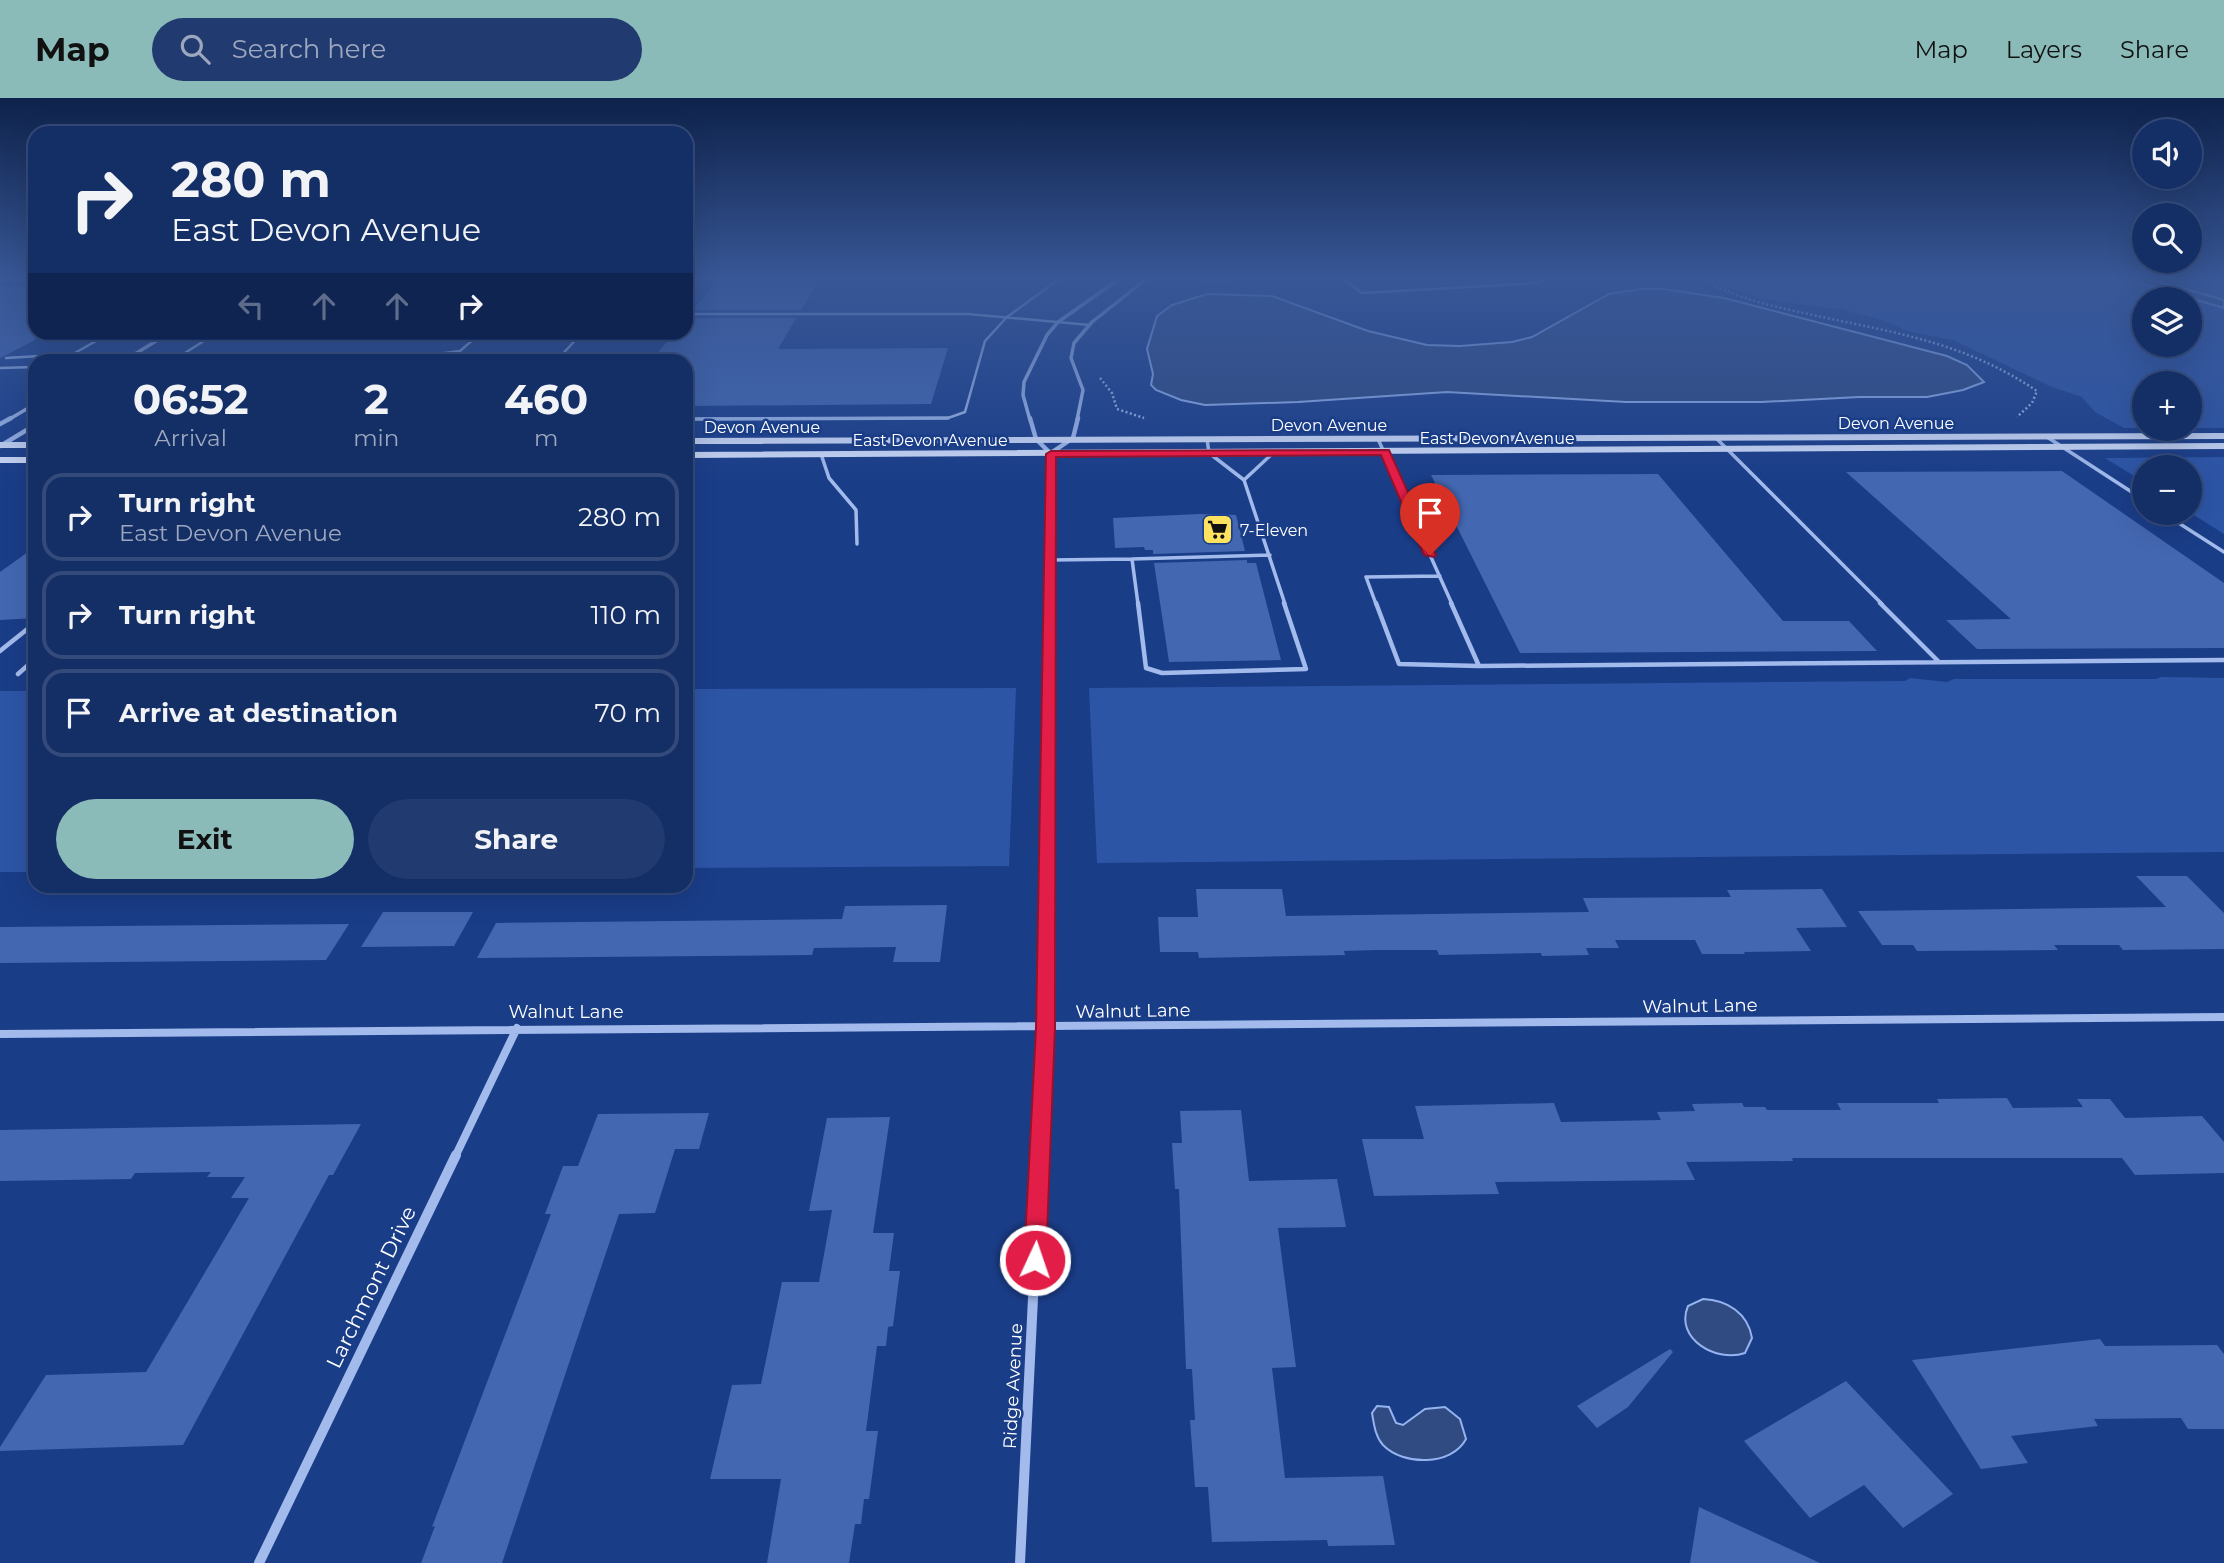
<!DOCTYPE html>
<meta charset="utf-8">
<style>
body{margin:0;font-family:Montserrat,sans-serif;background:#213a6f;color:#f1f3f6;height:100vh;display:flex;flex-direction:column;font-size:26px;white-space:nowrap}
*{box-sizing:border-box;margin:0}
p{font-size:23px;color:#9da8bf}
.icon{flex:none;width:38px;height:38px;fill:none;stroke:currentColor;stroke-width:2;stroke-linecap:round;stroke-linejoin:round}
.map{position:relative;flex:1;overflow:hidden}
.side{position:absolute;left:28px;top:256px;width:665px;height:539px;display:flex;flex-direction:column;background:#142e66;border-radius:21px;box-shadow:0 7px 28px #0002,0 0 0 2px #334a7a}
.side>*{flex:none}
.top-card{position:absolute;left:28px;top:28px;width:665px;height:214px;border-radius:21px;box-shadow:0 7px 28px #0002,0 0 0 2px #334a7a;background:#142e66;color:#f1f3f6;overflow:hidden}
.tools{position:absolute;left:2132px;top:21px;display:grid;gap:14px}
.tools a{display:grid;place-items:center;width:70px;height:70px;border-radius:50%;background:#142e66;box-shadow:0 7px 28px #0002,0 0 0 2px #334a7a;font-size:35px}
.pin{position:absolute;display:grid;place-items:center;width:60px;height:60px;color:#fff;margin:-72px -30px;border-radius:50% 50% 50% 0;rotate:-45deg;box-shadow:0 0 7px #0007}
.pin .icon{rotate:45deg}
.me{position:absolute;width:77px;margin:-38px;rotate:3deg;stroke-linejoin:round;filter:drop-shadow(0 0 5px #0008)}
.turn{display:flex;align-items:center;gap:24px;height:147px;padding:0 28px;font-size:32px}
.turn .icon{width:91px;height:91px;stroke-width:2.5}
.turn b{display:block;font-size:49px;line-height:60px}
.lanes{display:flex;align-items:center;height:66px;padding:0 28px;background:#0003;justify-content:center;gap:35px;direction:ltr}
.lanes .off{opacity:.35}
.eta{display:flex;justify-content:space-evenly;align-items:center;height:119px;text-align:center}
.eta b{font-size:42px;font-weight:700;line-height:49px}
.action{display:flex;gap:14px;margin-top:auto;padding:14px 28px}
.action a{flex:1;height:80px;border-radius:42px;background:#8bbbb9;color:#111;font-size:28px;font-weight:700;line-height:80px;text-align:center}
.action a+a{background:#213a6f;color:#f1f3f6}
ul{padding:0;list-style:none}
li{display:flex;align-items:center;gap:21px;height:88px;margin:0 14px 10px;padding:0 14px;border:4px solid #334a7a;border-radius:21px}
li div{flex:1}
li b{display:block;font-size:26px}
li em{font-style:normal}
header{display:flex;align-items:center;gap:42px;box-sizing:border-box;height:98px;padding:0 35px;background:#8bbbb9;color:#111}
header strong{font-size:33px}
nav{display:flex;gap:38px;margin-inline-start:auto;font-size:24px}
.search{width:490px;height:63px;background:#213a6f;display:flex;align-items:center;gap:18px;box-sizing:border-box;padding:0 24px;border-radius:38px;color:#9da8bf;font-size:26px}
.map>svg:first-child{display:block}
.green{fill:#2d55a6;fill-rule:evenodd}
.water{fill:#304a82;stroke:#95b4ef;stroke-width:2}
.building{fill:#4367b1}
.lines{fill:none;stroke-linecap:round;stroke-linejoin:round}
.path{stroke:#a2bbec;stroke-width:2.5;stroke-dasharray:2 2.5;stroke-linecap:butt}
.service-far2{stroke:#a2bbec;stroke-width:2.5}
.service-far1{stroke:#a2bbec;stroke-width:3.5}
.service{stroke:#a2bbec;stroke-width:4.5}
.minor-far4{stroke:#a2bbec;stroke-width:3.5}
.minor-far3{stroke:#a2bbec;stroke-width:4.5}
.minor-far2{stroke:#a2bbec;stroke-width:6}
.minor-far1{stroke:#a2bbec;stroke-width:8}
.minor{stroke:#a2bbec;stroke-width:10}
.secondary{fill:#cfdcf9;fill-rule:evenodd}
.route{fill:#e11d48;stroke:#92132f;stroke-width:2}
.labels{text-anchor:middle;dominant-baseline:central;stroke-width:5;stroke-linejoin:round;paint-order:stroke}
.far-street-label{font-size:16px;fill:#fff;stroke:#1a3d88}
.far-poi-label{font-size:16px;fill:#fff;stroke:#1a3d88;text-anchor:start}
.street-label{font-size:18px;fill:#fff;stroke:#1a3d88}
.near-street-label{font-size:21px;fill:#fff;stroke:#1a3d88}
</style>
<header>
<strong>Map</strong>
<div class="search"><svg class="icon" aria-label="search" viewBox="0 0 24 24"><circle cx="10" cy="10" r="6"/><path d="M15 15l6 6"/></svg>Search here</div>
<nav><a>Map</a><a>Layers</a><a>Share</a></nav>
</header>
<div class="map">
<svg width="2224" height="1465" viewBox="0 0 2224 1465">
<rect width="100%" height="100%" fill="#1a3d88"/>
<path class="green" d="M1703 179H2119L2224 210V330H2189V285H2144V330H2124L2095 314 2082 299 2052 289 1953 242 1907 233 1886 223 1840 211 1765 202ZM2144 201H2189V247H2144Z
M2143 179H2224V202Z
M2224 359V436L2189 414V369H2144V384L2105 360Z
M2161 579 2224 580V754L1097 765 1089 590 1905 583 1910 580 1947 584 1954 581H2156Z
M1016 590 1009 768 686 770V591Z
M0 593H35V774H0Z"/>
<path class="water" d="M2119 179H2143L2224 202V210Z
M1641 191H1663L1724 200 1947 258 1967 267 1984 284 1963 292 1927 299H1859L1761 304H1626L1447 294 1298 304 1205 307 1181 302 1156 292 1151 287 1153 276 1147 251 1157 218 1172 207 1207 196 1272 198 1368 233 1427 247 1460 248 1512 244 1532 239 1609 196Z
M1703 1201C1727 1202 1748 1215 1752 1240L1745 1255C1717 1265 1674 1241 1688 1208Z
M1377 1308 1389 1309 1396 1325 1403 1327 1425 1311 1445 1309 1460 1321 1466 1341C1452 1368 1403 1368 1383 1347 1375 1338 1374 1326 1372 1315Z"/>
<path class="building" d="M720 179H813L810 184H818L801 212H693Z
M0 188H35V242L0 260Z
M687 220H796L778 251 948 250 931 306 686 308V262H652L675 234H686Z
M2062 373 2224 485V550L1977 551 1946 522 2011 521 1846 374Z
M1658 376 1783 523H1849L1877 553 1520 555 1431 377Z
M1199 416 1236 417 1245 453 1153 456V452H1145L1144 449 1115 450 1113 420Z
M35 449V520L0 522V474Z
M1247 462V465H1256L1281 562 1169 564 1154 465Z
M2136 778H2187L2224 815V851L2123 852 2119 847H2054L2058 852 1917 853 1913 847H1882L1858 813 2166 809Z
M1196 791H1282L1286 818 1589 814 1583 800 1731 799 1727 792 1822 791 1847 829 1796 830 1811 853 1744 854 1745 856H1702L1695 842H1615L1619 850H1586L1589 857 1542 858 1541 855 1439 857 1437 852H1377L1344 853 1345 857 1199 860 1198 854H1160L1158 819H1198Z
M947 807 940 864H893L896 849 814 850 812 857 477 860 496 825 842 821 845 808Z
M383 814H473L454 848 361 849Z
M349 826 326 862 0 865V829Z
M2007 1000 2013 1010 2083 1009 2077 1001H2110L2125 1020 2202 1018 2224 1044V1075L2135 1077 2122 1060H1792L1793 1063 1686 1064 1695 1082 1495 1084 1499 1096 1374 1098 1362 1041H1424L1415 1008 1554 1005 1561 1024 1661 1022 1657 1014 1695 1013 1692 1006 1742 1005 1744 1009H1765L1767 1012H1841L1837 1005H1939L1937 1001Z
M1241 1012 1249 1083 1337 1081 1346 1129 1278 1130 1296 1269 1272 1270 1285 1380 1383 1378 1395 1447 1328 1448 1327 1442 1212 1444 1208 1389H1195L1190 1322H1195L1192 1271H1186L1179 1091H1175L1172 1045H1182L1180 1013Z
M709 1015 699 1051H675L655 1115 619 1116 502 1465H421L435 1428 432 1429 551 1116H545L563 1068H578L598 1016Z
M890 1019 873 1135H894L889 1173H900L893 1228 888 1229 886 1248H877L866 1333H878L869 1401H864L861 1426H855L849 1465H767L781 1381H710L732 1287 761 1286 782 1184H819L832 1112 809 1113 827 1020Z
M361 1026 333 1077H329L183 1347 0 1353V1349L46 1277 146 1274 249 1100H231L245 1079H207L211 1074 135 1075 131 1081 0 1083V1032Z
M2100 1241 2105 1248 2217 1247 2224 1256V1331H2188L2181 1320 2094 1321 2098 1328 2011 1338 2028 1365 1981 1371 1912 1262Z
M1670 1251 1673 1254 1628 1309 1597 1330 1577 1308Z
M1846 1283 1953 1396 1903 1430 1864 1387 1810 1420 1744 1343Z
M1699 1409 1820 1465H1690Z"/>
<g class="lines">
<path class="path" d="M1700 179C1736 202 1781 210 1822 219 1902 236 1967 246 2037 293L2032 305 2017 319
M1100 280 1112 295 1117 311 1144 320"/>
<path class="service-far2" d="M1156 179 1220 182 1271 179
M1341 179 1362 195 1538 185 1547 179
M686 185 691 179
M686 216H968L1090 227
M6 260 73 256 112 234
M177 260 218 234
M126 262 414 259 460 253 482 234
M557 262 583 234
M0 270 35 269
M686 321 948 320 965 314 985 243 1007 219 1062 179"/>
<path class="service-far1" d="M686 321 948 320
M2047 339 2144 402
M1716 340 1882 506
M1207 341 1209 355 1244 382 1285 506
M1378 341 1452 506
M821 356 829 380 856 412 857 446
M1244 382 1273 355
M2163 415 2224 454
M1132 461 1270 457
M1050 462 1132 461 1138 506
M1376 506 1366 479 1440 478"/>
<path class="service" d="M1138 505 1146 570 1162 575 1306 571 1284 505
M1376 505 1399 566 1479 568
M1451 505 1479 568 2224 562
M1880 505 1938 563
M0 553 35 525
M18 576 35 561"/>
<path class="minor-far4" d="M125 262 171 234
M8 322 35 306
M1030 322 1023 297 1024 284 1047 237 1058 224 1122 179
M1077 322 1083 292 1071 260 1074 245 1092 224 1149 179"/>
<path class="minor-far3" d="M1030 320 1036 341 1051 356
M0 326 11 320
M0 348 35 327
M1051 355 1073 340 1078 320
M1050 506 1051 356"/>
<path class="minor-far2" d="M1048 747 1050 505"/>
<path class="minor-far1" d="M0 936 2224 919
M455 1059 517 930
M1040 1059 1046 930 1048 745"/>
<path class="minor" d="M259 1465 456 1057
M1020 1465 1040 1057"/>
<path class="secondary" d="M2224 335V341L686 346V340Z
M0 344H35V350H0Z
M2224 345V351L686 360V354Z
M0 359H35V365H0Z"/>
</g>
<linearGradient id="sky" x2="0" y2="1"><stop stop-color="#0e224b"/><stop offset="0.47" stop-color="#385796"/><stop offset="1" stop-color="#385796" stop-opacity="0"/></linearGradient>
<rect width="2224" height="384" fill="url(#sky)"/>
<path class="route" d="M1389 352 1436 457 1434 459 1424 457 1381 357 1056 359 1055 930 1046 1162 1043 1169 1035 1172 1027 1169 1024 1162 1036 930 1046 356 1051 353Z"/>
<defs>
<symbol id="supermarket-square" viewBox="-11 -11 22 22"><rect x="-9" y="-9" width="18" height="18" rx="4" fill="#ffe35e" stroke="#1a3d88"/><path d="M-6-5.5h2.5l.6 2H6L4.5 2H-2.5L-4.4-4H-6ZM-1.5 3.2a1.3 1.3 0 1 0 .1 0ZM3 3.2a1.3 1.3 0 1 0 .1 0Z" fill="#111"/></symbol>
</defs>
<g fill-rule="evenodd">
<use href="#supermarket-square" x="1200" y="414" width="35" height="35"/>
</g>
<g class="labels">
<g class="far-street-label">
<text x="1896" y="325">Devon Avenue</text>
<text x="1329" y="327">Devon Avenue</text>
<text x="762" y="329">Devon Avenue</text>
<text x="1497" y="340">East Devon Avenue</text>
<text x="930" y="342">East Devon Avenue</text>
</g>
<g class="far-poi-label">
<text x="1240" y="432">7-Eleven</text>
</g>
<g class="street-label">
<text transform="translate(1700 908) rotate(-1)">Walnut Lane</text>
<text transform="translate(1133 913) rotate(-1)">Walnut Lane</text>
<text x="566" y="914">Walnut Lane</text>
<text transform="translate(1013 1288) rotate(-87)">Ridge Avenue</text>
</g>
<g class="near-street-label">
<text transform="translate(371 1189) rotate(-64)">Larchmont Drive</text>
</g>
</g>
</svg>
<div class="tools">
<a><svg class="icon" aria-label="sound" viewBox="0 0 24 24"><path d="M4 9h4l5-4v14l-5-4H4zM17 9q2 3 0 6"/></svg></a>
<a><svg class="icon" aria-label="search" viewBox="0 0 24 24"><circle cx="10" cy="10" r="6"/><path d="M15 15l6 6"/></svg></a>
<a><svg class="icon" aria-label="layers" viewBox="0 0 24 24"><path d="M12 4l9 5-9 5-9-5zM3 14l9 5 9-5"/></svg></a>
<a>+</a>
<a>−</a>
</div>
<div class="pin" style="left:1430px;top:457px;background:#d93025"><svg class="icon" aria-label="arrive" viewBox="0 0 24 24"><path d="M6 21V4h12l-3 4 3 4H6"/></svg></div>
<svg class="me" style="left:1035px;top:1162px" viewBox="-20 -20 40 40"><circle r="17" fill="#e11d48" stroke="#fff" stroke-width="3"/><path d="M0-11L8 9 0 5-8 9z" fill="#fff"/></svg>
<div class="top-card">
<div class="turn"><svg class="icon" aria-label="right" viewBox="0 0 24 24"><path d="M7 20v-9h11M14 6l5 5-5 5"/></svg><div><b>280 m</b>East Devon Avenue</div></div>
<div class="lanes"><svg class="icon off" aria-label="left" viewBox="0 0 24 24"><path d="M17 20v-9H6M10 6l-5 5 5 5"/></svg><svg class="icon off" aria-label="ahead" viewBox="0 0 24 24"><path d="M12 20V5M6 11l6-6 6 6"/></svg><svg class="icon off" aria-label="ahead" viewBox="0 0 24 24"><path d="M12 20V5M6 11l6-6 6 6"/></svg><svg class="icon" aria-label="right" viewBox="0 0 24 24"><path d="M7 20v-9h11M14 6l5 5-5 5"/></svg></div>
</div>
<section class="side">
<div class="eta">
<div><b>06:52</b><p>Arrival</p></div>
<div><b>2</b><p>min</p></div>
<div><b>460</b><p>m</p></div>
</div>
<ul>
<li><svg class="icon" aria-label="right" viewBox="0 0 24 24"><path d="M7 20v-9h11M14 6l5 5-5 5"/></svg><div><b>Turn right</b><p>East Devon Avenue</p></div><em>280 m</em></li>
<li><svg class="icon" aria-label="right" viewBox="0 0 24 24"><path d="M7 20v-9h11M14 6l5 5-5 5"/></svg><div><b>Turn right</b></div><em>110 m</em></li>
<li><svg class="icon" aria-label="arrive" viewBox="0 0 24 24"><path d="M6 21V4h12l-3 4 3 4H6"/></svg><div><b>Arrive at destination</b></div><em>70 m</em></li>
</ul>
<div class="action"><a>Exit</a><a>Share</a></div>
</section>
</div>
